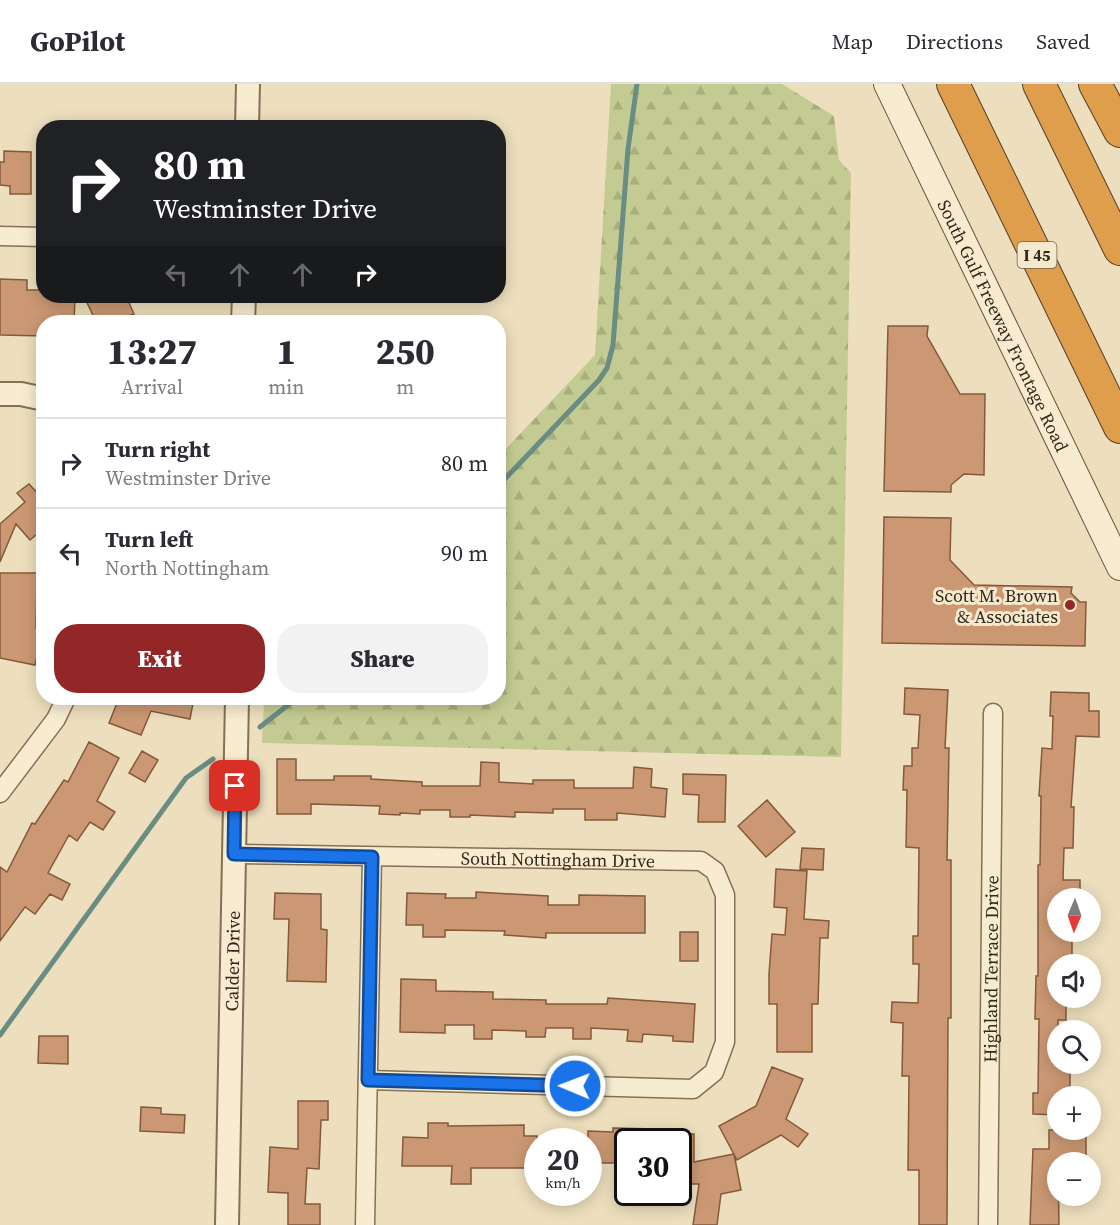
<!DOCTYPE html>
<meta charset="utf-8">
<style>
body{margin:0;font-family:"Source Serif 4",serif;background:#f2f2f3;color:#2b2b33;height:100vh;display:flex;flex-direction:column;font-size:22px;white-space:nowrap}
*{box-sizing:border-box;margin:0}
p{font-size:20px;color:#7c7c81}
.icon{flex:none;width:33px;height:33px;fill:none;stroke:currentColor;stroke-width:2;stroke-linecap:round;stroke-linejoin:round}
.map{position:relative;flex:1;overflow:hidden}
.details{position:absolute;left:36px;top:231px;width:470px;height:390px;display:flex;flex-direction:column;background:#fff;border-radius:24px;box-shadow:0 3px 15px #0003}
.details>*{flex:none}
.hud{position:absolute;left:36px;top:36px;width:470px;height:183px;border-radius:24px;box-shadow:0 3px 15px #0003;background:#202124;color:#fff;overflow:hidden}
.needle{width:39px;rotate:182deg}
.controls{position:absolute;left:1047px;top:804px;display:grid;gap:12px}
.controls a{display:grid;place-items:center;width:54px;height:54px;border-radius:50%;background:#fff;box-shadow:0 3px 15px #0003;font-size:30px}
.speed{position:absolute;left:524px;top:1044px;display:flex;gap:12px;font-size:30px;font-weight:700;text-align:center}
.speed>*{display:grid;place-content:center;width:78px;height:78px;border-radius:50%;background:#fff;box-shadow:0 3px 15px #0003;line-height:1}
.speed small{font-size:15px;font-weight:400}
.speed .limit{border:3px solid #111;border-radius:9px;background:#fff;color:#111}
.pin{position:absolute;display:grid;place-items:center;width:51px;height:51px;color:#fff;margin:-26px;border-radius:12px;box-shadow:0 3px 9px #0006}
.me{position:absolute;width:66px;margin:-33px;rotate:271deg;stroke-linejoin:round;filter:drop-shadow(0 0 4px #0008)}
.turn{display:flex;align-items:center;gap:21px;height:126px;padding:0 18px;font-size:27px}
.turn .icon{width:78px;height:78px;stroke-width:2.5}
.turn b{display:block;font-size:42px;line-height:51px}
.lanes{display:flex;align-items:center;height:57px;padding:0 18px;background:#0003;justify-content:center;gap:30px;direction:ltr}
.lanes .off{opacity:.35}
.eta{display:flex;justify-content:space-evenly;align-items:center;height:102px;text-align:center}
.eta b{font-size:36px;font-weight:800;line-height:42px}
.action{display:flex;gap:12px;margin-top:auto;padding:12px 18px}
.action a{flex:1;height:69px;border-radius:24px;background:#932728;color:#fff;font-size:24px;font-weight:800;line-height:69px;text-align:center}
.action a+a{background:#f2f2f3;color:#2b2b33}
ul{padding:0;list-style:none}
li{display:flex;align-items:center;gap:18px;height:90px;padding:0 18px;border-top:2px solid #e1e1e2}
li div{flex:1}
li b{display:block;font-size:22px}
li em{font-style:normal}
header{display:flex;align-items:center;gap:36px;box-sizing:border-box;height:84px;padding:0 30px;background:#fff;border-bottom:2px solid #e1e1e2}
header strong{font-size:28px}
nav{display:flex;gap:33px;margin-inline-start:auto;font-size:21px}
.map>svg:first-child{display:block}
.forest{fill:url(#forest-firs)}
.lines{fill:none;stroke-linecap:round;stroke-linejoin:round}
.stream{stroke:#698c83;stroke-width:5}
.building{fill:#cb9873;stroke:#84593d;stroke-width:1.5}
.minor-casing{stroke:#856f57;stroke-width:21}
.tertiary-casing{stroke:#856f57;stroke-width:26}
.secondary-casing{stroke:#66503a;stroke-width:28}
.motorway-casing{stroke:#523d2b;stroke-width:34}
.minor{stroke:#f8ecd0;stroke-width:18}
.tertiary{stroke:#f8ecd0;stroke-width:22}
.secondary{stroke:#f8ecd0;stroke-width:26}
.motorway{stroke:#de9e4c;stroke-width:32}
.route-casing{stroke:#114b97;stroke-width:15}
.route{stroke:#1a73e8;stroke-width:10}
.poi-dot{fill:#932728;stroke:#f5e9cd;stroke-width:2}
.labels{text-anchor:middle;dominant-baseline:central;stroke-width:6;stroke-linejoin:round;paint-order:stroke}
.shield{fill:#f5e9cd;stroke:#6e6150;stroke-width:1.5}
.shield-label{font-size:16px;font-weight:bold;fill:#34271b}
.street-label{font-size:18px;fill:#34271b;stroke:#f5e9cd}
.poi-label{font-size:18px;fill:#34271b;stroke:#f5e9cd;text-anchor:end}
</style>
<header>
<strong>GoPilot</strong>
<nav><a>Map</a><a>Directions</a><a>Saved</a></nav>
</header>
<div class="map">
<svg width="1120" height="1141" viewBox="0 0 1120 1141">
<defs>
<pattern id="forest-firs" width="22" height="20" patternUnits="userSpaceOnUse" patternTransform="scale(1.5)"><rect width="22" height="20" fill="#c4cb92"/><path d="M5 1l3.5 6h-7zM16 11l3.5 6h-7z" fill="#a9ae7d"/></pattern>
</defs>
<rect width="100%" height="100%" fill="#eddfbd"/>
<path class="forest" d="M611 0H782L834 32 839 76 851 89 841 673 262 659 264 619 270 614H498V373L595 271Z"/>
<g class="lines">
<path class="stream" d="M498 402 599 296 607 284 613 261 628 65 637 0
M260 643 297 614
M0 951 186 694 213 675"/>
</g>
<path class="building" d="M4 67 31 68V110H10V102L0 101V78H4Z
M0 195 27 196V206H44V212H48L75 213 74 238H44V252L0 251Z
M84 212H126L134 230 115 238H96Z
M888 242H928L927 252 960 310H985L984 391 964 390 951 401V408L884 407Z
M29 400 44 416V444L30 456 16 440 0 478V440L25 418 17 409Z
M884 433 951 434 950 476 974 501 1072 503 1071 509 1080 518H1086L1085 562 882 559Z
M0 489H37L36 544 43 545 35 581 0 574Z
M905 604 948 606 945 664H949L947 776H951V934H948L947 1141H919V1086H908L909 992H902L903 939 891 938 892 918 918 919 919 880H913V852H918L919 764 906 763 907 706H903L904 682H912V664H918L920 631 904 630Z
M1051 608 1089 609V627H1099V653L1076 652 1071 723H1074L1073 764H1064L1063 796H1080V814H1058V848H1072V880H1058V914H1066V936H1058V980H1070V1012H1058V1031L1033 1030V1009H1038L1039 935H1035L1036 892H1038V781H1040L1041 712H1039L1042 664 1052 665 1053 632H1050Z
M119 614H194L190 635 151 627 141 651 109 639Z
M89 658 119 674 97 717 115 728 103 746 90 738 77 757 69 751 48 789 70 800 62 816 50 810 35 830 25 823 0 857V783L7 788 32 739 35 740 64 696 68 698Z
M142 667 158 676 145 698 129 689Z
M277 675H296V696H334V692H371V695L422 698V702H480L481 678 499 679V698L533 700V696H574V704H633L634 683 652 685 651 703 667 705 665 733 617 729V736H585V725H553V729L515 728V733L470 731V733H450V726H420V730L400 729V731L379 730 380 722 311 720V730H277Z
M683 690 726 691 725 738H698L699 711 683 710Z
M767 716 795 748 766 773 738 742Z
M802 764 824 765 823 786 800 785Z
M776 785 807 787 804 835 829 837 828 854H820L818 920H812V968H777V920H769V890L772 850 785 851 787 824 774 823Z
M476 808 548 812V821H579V811L645 812V849H546V854L504 851 505 847 445 846V853H423V841H406L407 809 446 810 445 814H476Z
M275 809 321 810V845L327 846 326 898 287 897 289 835H274Z
M680 848H698V877H680Z
M401 895 436 896V907L493 908V915L546 916V920H607L608 914 695 920 693 958 673 957V952L643 950 642 958 627 957 628 946 591 944V955H573V944H546L545 953H526V947L492 946V955H474V941H445V949L400 948Z
M39 952H68V980L38 979Z
M772 983 803 995 786 1035 808 1050 798 1063 781 1051 737 1076 719 1042 756 1022Z
M298 1017H328V1036H321L319 1085 307 1084 305 1120H320V1141H288V1109L268 1108 270 1063 298 1065Z
M141 1023 161 1024V1030L185 1031 184 1049 140 1047Z
M428 1039H448V1042L524 1041V1052H537V1084H471V1100H451L452 1082H402L403 1053 428 1054Z
M613 1044 655 1045 654 1058H627V1079H588V1047L613 1048Z
M1049 1046H1086V1078H1058L1059 1141H1030L1033 1065H1049Z
M678 1050H694V1078L734 1070 741 1106 721 1110 717 1141H693L699 1100H691V1088H678Z"/>
<g class="lines">
<defs>
<g id="minor">
<path d="M0 152 44 153"/>
<path d="M0 709 56 635 66 614"/>
<path id="s1" d="M234 770 701 777 715 787 725 811V958L714 988 693 1005 368 996"/>
<path d="M365 1141 372 773"/>
<path id="s2" d="M988 1141 993 629"/>
</g>
<g id="tertiary">
<path d="M247 44 248 0"/>
<path d="M243 238 244 212"/>
<path d="M0 310H21L44 315"/>
<path id="s3" d="M227 1141 237 614"/>
</g>
<g id="secondary">
<path id="s4" d="M887 0 1120 483"/>
</g>
<path id="motorway" d="M953 0 1120 343
M1039 0 1120 165
M1095 0 1120 47"/>
</defs>
<use href="#minor" class="minor-casing"/>
<use href="#tertiary" class="tertiary-casing"/>
<use href="#secondary" class="secondary-casing"/>
<use href="#motorway" class="motorway-casing"/>
<use href="#minor" class="minor"/>
<use href="#tertiary" class="tertiary"/>
<use href="#secondary" class="secondary"/>
<use href="#motorway" class="motorway"/>
</g>
<g class="lines">
<defs>
<path id="route" d="M235 702 234 770 372 773 368 996 575 1002"/>
</defs>
<use href="#route" class="route-casing"/>
<use href="#route" class="route"/>
</g>
<circle class="poi-dot" cx="1070" cy="521" r="6"/>
<g class="labels">
<rect class="shield" x="1017.5" y="158" width="39" height="26" rx="4.5"/>
<g class="shield-label">
<text x="1037" y="171">I 45</text>
</g>
<g class="street-label">
<text stroke="none"><textPath href="#s4" startOffset="268">South Gulf Freeway Frontage Road</textPath></text>
<text stroke="none"><textPath href="#s1" startOffset="324">South Nottingham Drive</textPath></text>
<text stroke="none"><textPath href="#s3" startOffset="264">Calder Drive</textPath></text>
<text stroke="none"><textPath href="#s2" startOffset="256">Highland Terrace Drive</textPath></text>
</g>
<g class="poi-label">
<text x="1058" y="511">Scott M. Brown<tspan x="1058" dy="21">&amp; Associates</tspan></text>
</g>
</g>
</svg>
<div class="controls">
<a><svg class="needle" viewBox="-14 -14 28 28"><path d="M0-13l5 13h-10z" fill="#e53935"/><path d="M0 13l5-13h-10z" fill="#7c7c81"/></svg></a>
<a><svg class="icon" aria-label="sound" viewBox="0 0 24 24"><path d="M4 9h4l5-4v14l-5-4H4zM17 9q2 3 0 6"/></svg></a>
<a><svg class="icon" aria-label="search" viewBox="0 0 24 24"><circle cx="10" cy="10" r="6"/><path d="M15 15l6 6"/></svg></a>
<a>+</a>
<a>−</a>
</div>
<div class="speed"><div>20<small>km/h</small></div><div class="limit">30</div></div>
<div class="pin" style="left:235px;top:702px;background:#d93025"><svg class="icon" aria-label="arrive" viewBox="0 0 24 24"><path d="M6 21V4h12l-3 4 3 4H6"/></svg></div>
<svg class="me" style="left:575px;top:1002px" viewBox="-20 -20 40 40"><circle r="17" fill="#1a73e8" stroke="#fff" stroke-width="3"/><path d="M0-11L8 9 0 5-8 9z" fill="#fff"/></svg>
<div class="hud">
<div class="turn"><svg class="icon" aria-label="right" viewBox="0 0 24 24"><path d="M7 20v-9h11M14 6l5 5-5 5"/></svg><div><b>80 m</b>Westminster Drive</div></div>
<div class="lanes"><svg class="icon off" aria-label="left" viewBox="0 0 24 24"><path d="M17 20v-9H6M10 6l-5 5 5 5"/></svg><svg class="icon off" aria-label="ahead" viewBox="0 0 24 24"><path d="M12 20V5M6 11l6-6 6 6"/></svg><svg class="icon off" aria-label="ahead" viewBox="0 0 24 24"><path d="M12 20V5M6 11l6-6 6 6"/></svg><svg class="icon" aria-label="right" viewBox="0 0 24 24"><path d="M7 20v-9h11M14 6l5 5-5 5"/></svg></div>
</div>
<section class="details">
<div class="eta">
<div><b>13:27</b><p>Arrival</p></div>
<div><b>1</b><p>min</p></div>
<div><b>250</b><p>m</p></div>
</div>
<ul>
<li><svg class="icon" aria-label="right" viewBox="0 0 24 24"><path d="M7 20v-9h11M14 6l5 5-5 5"/></svg><div><b>Turn right</b><p>Westminster Drive</p></div><em>80 m</em></li>
<li><svg class="icon" aria-label="left" viewBox="0 0 24 24"><path d="M17 20v-9H6M10 6l-5 5 5 5"/></svg><div><b>Turn left</b><p>North Nottingham</p></div><em>90 m</em></li>
</ul>
<div class="action"><a>Exit</a><a>Share</a></div>
</section>
</div>
